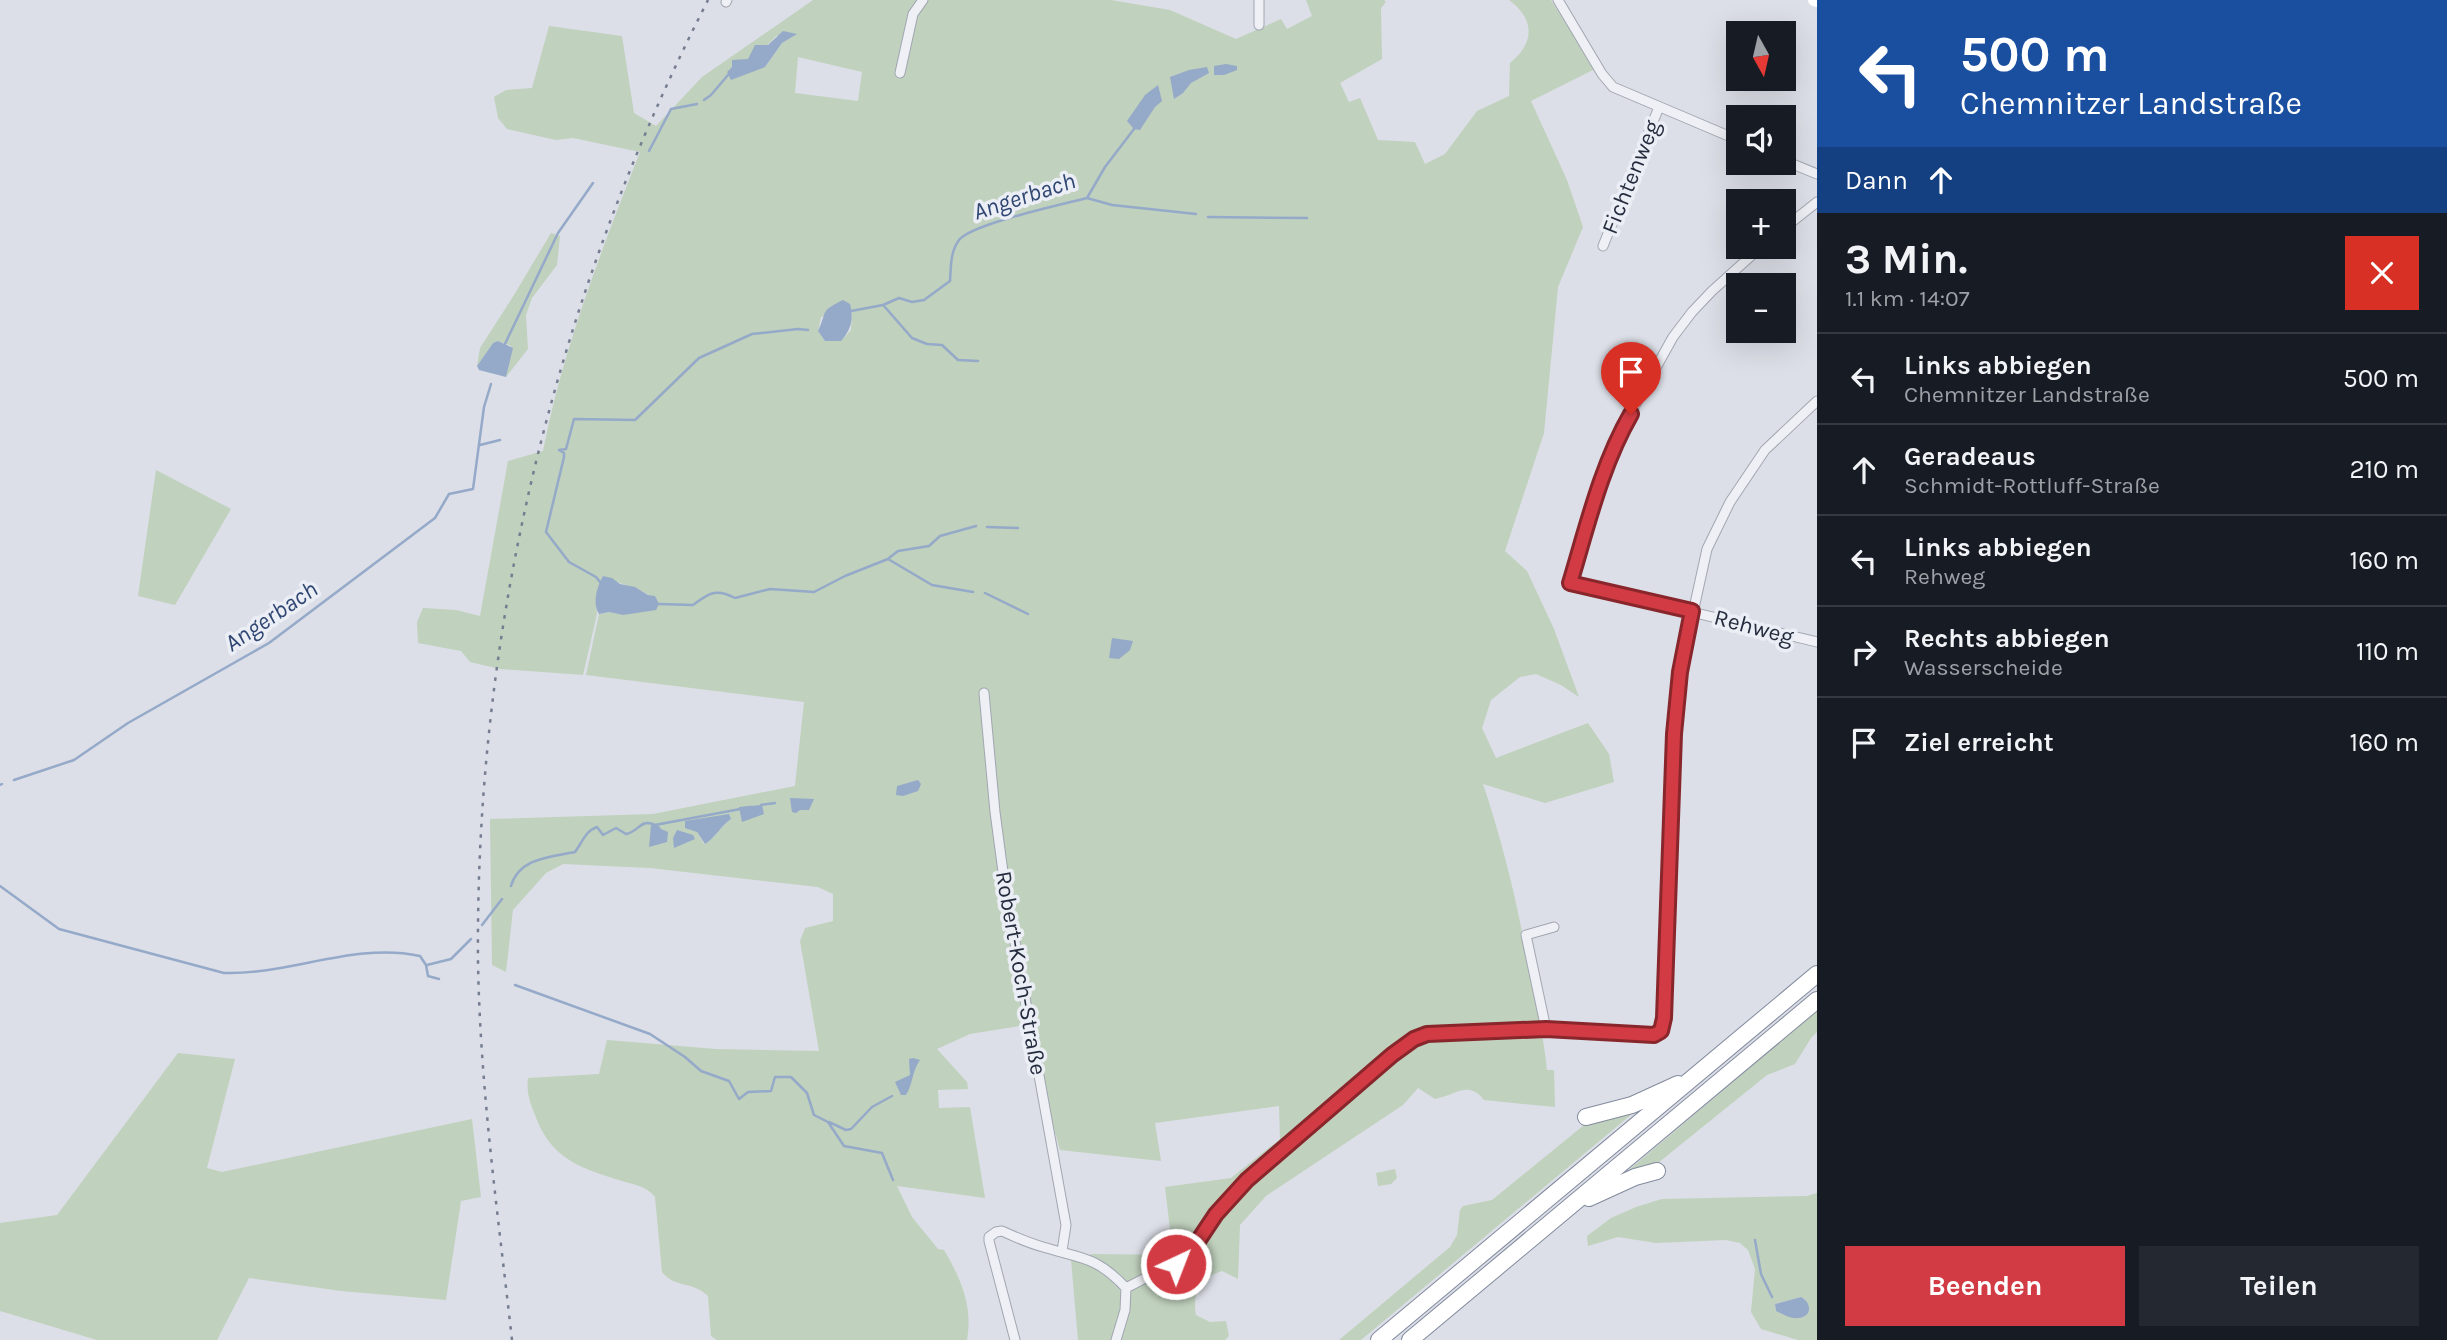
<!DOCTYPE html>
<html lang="de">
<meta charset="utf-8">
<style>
body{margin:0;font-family:Karla,sans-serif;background:#242831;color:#f1f3f6;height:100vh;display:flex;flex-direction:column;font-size:26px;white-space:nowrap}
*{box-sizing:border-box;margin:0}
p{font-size:23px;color:#9ea1a6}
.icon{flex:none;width:38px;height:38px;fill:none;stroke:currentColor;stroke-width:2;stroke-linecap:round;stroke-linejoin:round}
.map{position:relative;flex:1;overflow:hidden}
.details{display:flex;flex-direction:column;background:#171b24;width:630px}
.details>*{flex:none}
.guide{background:#1a4fa0;color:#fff;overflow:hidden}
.needle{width:46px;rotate:172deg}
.fabs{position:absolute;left:1726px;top:21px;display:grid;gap:14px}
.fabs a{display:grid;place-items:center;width:70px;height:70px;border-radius:0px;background:#171b24;box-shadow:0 7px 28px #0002;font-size:35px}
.pin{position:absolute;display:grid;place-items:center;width:60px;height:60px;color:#fff;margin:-72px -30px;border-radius:50% 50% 50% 0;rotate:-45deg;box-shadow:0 0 7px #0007}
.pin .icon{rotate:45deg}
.me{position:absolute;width:77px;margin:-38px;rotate:43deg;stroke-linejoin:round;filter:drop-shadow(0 0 5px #0008)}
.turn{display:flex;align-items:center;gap:24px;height:147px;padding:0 28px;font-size:32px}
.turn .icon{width:91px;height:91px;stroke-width:2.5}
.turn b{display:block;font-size:49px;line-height:60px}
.then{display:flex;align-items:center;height:66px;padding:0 28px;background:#0003;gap:14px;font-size:26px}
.round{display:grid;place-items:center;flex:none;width:74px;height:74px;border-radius:0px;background:#242831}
.overview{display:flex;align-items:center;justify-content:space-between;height:119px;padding:0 28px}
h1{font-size:42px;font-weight:700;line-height:52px}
.action{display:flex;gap:14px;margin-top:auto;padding:14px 28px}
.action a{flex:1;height:80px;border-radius:0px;background:#d23b43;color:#fff;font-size:28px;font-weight:700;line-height:80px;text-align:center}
.action a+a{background:#242831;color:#f1f3f6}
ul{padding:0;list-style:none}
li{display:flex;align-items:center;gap:21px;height:91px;padding:0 28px;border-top:2px solid #363941}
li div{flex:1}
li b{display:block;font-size:26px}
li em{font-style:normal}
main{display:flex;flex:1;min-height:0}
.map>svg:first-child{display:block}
.green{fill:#c0d1bd;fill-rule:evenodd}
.water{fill:#95a9c9}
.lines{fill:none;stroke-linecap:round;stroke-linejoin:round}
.stream{stroke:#95a9c9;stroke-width:2.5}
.street-casing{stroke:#a1a6b1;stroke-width:11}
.highway-casing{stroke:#838b9e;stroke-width:18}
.street{stroke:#eff0f5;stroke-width:9}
.secondary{stroke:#fff;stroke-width:12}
.highway{stroke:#fff;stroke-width:16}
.rail{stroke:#757d91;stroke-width:2.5;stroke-dasharray:3.5 7;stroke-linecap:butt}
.route-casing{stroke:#88262c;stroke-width:18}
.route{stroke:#d23b43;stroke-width:12}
.labels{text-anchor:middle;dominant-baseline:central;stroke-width:7;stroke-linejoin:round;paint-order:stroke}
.street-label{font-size:23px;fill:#252c3e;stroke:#ebeef5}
.water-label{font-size:24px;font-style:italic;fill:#2f4672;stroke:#ebeef5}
</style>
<main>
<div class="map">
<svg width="1817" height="1340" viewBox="0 0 1817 1340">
<rect width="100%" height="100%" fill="#dcdfe7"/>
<path class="green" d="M813 0H1111L1170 10 1236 39 1281 19 1287 29 1312 16 1306 0H1384L1386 2 1381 8 1382 59 1340 83 1349 102 1360 98 1378 140 1415 142 1425 164 1445 154 1477 111 1509 96 1510 63C1535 43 1535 19 1509 0H1551L1595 69 1531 101 1567 180 1583 227 1558 287 1544 433 1505 551 1527 571 1554 629 1579 697 1561 685 1536 674 1520 677 1491 700 1482 728 1496 758 1588 723 1609 754 1614 782 1545 803 1483 784C1500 835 1513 885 1523 937 1532 982 1542 1024 1547 1070H1554L1555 1107 1484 1100C1468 1080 1456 1095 1435 1099L1418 1088 1403 1105 1266 1196 1240 1225 1238 1279 1222 1271C1200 1278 1192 1293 1196 1315L1210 1322 1226 1321 1229 1336 1225 1340H1078L1071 1260 1092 1254 1173 1255 1165 1187 1231 1178 1280 1139 1279 1106 1155 1123 1161 1161 1060 1150 1025 1025 970 1034 937 1049 967 1082 968 1089 938 1090 939 1108 970 1107 985 1198 897 1186 912 1217 938 1249 944 1250C961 1279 973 1306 967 1340H717L711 1336 708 1296C691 1280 676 1289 662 1272L655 1197C646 1186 636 1185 622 1181 583 1169 553 1160 537 1120 531 1105 526 1094 528 1078L599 1074 607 1040 716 1049 819 1051 800 941 805 928 833 921V894L818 887 650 868 563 864 546 873 513 910 506 972 492 965 490 819 653 814 795 786 804 702 586 675 599 614 609 612 623 615 649 595C634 586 619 584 603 576L596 597 597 614 583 675 500 669 470 662 461 651 418 643 417 622 423 608 456 610 480 616 508 461 543 451C563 348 602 249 640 152L573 138 556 140 507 129 498 118 494 97 506 90 532 88 549 26 622 36 634 113 656 126 702 77ZM796 34 782 43 765 67 728 72C733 65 740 64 748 59 758 53 768 45 776 36ZM798 57 862 72 858 101 795 93ZM852 310 851 330 841 341H825L818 331 821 317ZM731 819C720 827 716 838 704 844L697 832Z
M551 233 560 236 557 265 532 298 526 315 528 349 506 377 511 346 498 341 493 343 477 366 480 348 514 295Z
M156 470 231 509 175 605 138 596Z
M1817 1011V1032L1811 1038 1795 1064 1767 1075 1658 1163 1623 1175Z
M178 1053 235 1059 207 1168 222 1172 472 1119 481 1197 461 1201 446 1300 341 1291 249 1278 217 1340H97L0 1311V1223L57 1215Z
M1645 1103 1361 1340H1339L1450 1247 1457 1235 1460 1210 1463 1206 1492 1200 1589 1121Z
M1395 1169 1397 1178 1391 1184 1378 1186 1376 1173Z
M1817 1193V1340H1798L1761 1329 1751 1312 1755 1269 1748 1250 1740 1243 1726 1240 1656 1243 1618 1237 1588 1246 1587 1236 1611 1218 1636 1207 1662 1199 1807 1196ZM1801 1297 1806 1300 1790 1316 1776 1311 1775 1304Z"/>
<path class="water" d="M783 31 797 34 782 43 765 67 731 80 727 72 732 67V60L748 59 755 45H768Z
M1226 64 1237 66V70L1224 75H1214V66Z
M1207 67 1209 73 1191 83 1183 93 1174 99 1170 77 1189 70Z
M1158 85 1162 101 1155 107 1140 130 1134 129 1127 121 1145 95Z
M843 300 850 304C854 319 851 330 841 341H825L818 331C828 310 819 312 843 300Z
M498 341 513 348 506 377 479 370 477 366 493 343Z
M603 576 612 578 620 584 635 587 648 595 655 596 659 604 656 610 623 615 609 612 599 614C592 603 597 587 603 576Z
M1112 638 1133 641 1130 650 1119 659 1109 658Z
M918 780 921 784 918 791 903 796 896 795 897 786Z
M790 798 814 799 809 810H800L796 813 792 812Z
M762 805 764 814 742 822 739 807Z
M729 814 731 819C720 827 716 837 705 844L697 832 685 828V821Z
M651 825 659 826 661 829 668 832 667 842 649 847Z
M677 830 693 835 695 839 674 848 673 838Z
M913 1058 920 1060C912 1071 913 1084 906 1095H901L895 1082 910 1075 909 1059Z
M1801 1297C1811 1302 1813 1316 1799 1318 1791 1319 1783 1314 1776 1311L1775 1304Z"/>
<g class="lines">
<path class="stream" d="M704 100 711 95 728 75
M649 151 671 109 697 104
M1087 198 1112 205 1196 214
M1208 217 1307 218
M884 306 912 338 927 344 942 345 958 360 978 361
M851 311 883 305 899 298 912 302 924 300 950 281C951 268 950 252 959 240 971 224 1064 204 1087 198L1105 167 1134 129
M504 346 558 233 593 183
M480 445 500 440
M987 527 1018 528
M889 558 898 551 929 546 940 536 976 526
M600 582 596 577 569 562 546 532 564 457V453L559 450 566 449 574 419 635 420 699 358 752 334 798 329 808 330
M985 593 1028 614
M659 604 693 605C709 593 716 588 735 598L770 589 814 592 845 576 888 559 932 585 973 592
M14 780 74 760 128 723 269 643 435 518 449 494 473 489 484 407 491 384
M0 785 2 784
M761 805 775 803
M0 886 59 929 224 973C291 975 353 942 420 956L426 965 428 976 439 979
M511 886C519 858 550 857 575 852 582 843 585 831 597 827L603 835 616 828 626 834C639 832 640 818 655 825L751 807
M482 925 502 899
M427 965 451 959 471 939
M515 985 650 1034 685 1057 701 1071 729 1081 739 1099 748 1092 771 1091 775 1077H791L807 1093 814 1115 828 1122 844 1146 882 1153 893 1180
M829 1122 846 1130 851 1129 872 1107 892 1096
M1755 1240 1761 1274 1772 1297"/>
<defs>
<path id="street" d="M1558 0 1602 74 1613 87 1738 140
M726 2 727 0
M1259 25V0
M900 73 913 14 923 0
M1783 160 1817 174
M1783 229 1817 202
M1603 246 1659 107
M1761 247 1712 291 1692 312 1673 337 1619 434 1570 583 1817 642
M984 693 995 812 1005 887 1066 1225 1062 1251
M1546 1029 1526 935 1554 927
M1015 1340 989 1241V1237L996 1232 1002 1231C1015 1237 1029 1243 1043 1247 1082 1259 1096 1256 1126 1288
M1116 1340 1125 1310 1126 1288 1188 1256 1216 1214 1247 1180 1392 1055 1414 1039 1427 1034 1546 1029 1654 1035 1661 1031 1664 1019 1674 734 1680 672 1707 549 1730 502 1765 450 1817 401"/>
<path id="highway" d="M1586 1117 1632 1105 1678 1084
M1589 1198 1635 1177 1657 1171
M1379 1340 1817 974
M1410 1340 1817 1000"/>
</defs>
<use href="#street" class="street-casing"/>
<use href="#highway" class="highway-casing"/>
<use href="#street" class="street"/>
<path class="secondary" d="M1814 0 1817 1"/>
<use href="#highway" class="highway"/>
<path class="rail" d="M512 1340C498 1214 480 1088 478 961 475 627 556 297 708 0"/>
</g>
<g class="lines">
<defs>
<path id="route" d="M1176 1264 1188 1256 1216 1214 1247 1180 1392 1055 1414 1039 1427 1034 1546 1029 1654 1035 1661 1031 1664 1018 1674 734 1680 672 1692 611 1570 583C1587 527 1601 466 1631 414"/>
</defs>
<use href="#route" class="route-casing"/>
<use href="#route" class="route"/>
</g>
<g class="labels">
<g class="street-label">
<text transform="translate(1631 177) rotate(-68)">Fichtenweg</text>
<text transform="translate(1754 627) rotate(15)">Rehweg</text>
<text transform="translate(1021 973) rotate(80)">Robert-Koch-Straße</text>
</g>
<g class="water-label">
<text transform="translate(1024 196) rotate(-18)">Angerbach</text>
<text transform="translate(271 616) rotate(-34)">Angerbach</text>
</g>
</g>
</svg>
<div class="fabs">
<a><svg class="needle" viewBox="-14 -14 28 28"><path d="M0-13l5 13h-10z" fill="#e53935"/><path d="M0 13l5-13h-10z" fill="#9ea1a6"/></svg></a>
<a><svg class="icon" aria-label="sound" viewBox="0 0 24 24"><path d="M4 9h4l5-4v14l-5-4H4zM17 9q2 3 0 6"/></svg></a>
<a>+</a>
<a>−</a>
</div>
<div class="pin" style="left:1631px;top:414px;background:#d93025"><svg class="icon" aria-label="arrive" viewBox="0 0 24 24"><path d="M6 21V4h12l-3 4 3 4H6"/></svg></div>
<svg class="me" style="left:1176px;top:1264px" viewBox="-20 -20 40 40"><circle r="17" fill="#d23b43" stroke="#fff" stroke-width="3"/><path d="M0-11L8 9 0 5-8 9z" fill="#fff"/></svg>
</div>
<section class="details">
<div class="guide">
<div class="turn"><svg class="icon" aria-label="left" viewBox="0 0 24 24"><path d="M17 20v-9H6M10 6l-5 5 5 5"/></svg><div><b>500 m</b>Chemnitzer Landstraße</div></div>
<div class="then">Dann<svg class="icon" aria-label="ahead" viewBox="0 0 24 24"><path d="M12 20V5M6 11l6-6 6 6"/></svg></div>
</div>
<div class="overview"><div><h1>3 Min.</h1><p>1.1 km · 14:07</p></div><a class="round" style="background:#d93025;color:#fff"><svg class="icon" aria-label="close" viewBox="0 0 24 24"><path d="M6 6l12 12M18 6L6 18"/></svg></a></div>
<ul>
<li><svg class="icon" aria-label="left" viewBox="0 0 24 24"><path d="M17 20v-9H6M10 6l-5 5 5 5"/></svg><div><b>Links abbiegen</b><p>Chemnitzer Landstraße</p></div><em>500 m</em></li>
<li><svg class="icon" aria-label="ahead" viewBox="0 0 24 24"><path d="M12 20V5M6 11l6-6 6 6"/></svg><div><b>Geradeaus</b><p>Schmidt-Rottluff-Straße</p></div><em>210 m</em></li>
<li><svg class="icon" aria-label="left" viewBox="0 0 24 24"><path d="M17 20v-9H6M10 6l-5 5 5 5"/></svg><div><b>Links abbiegen</b><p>Rehweg</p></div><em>160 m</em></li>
<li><svg class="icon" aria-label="right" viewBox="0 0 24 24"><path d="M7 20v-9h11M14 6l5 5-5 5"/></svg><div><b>Rechts abbiegen</b><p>Wasserscheide</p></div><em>110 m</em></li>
<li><svg class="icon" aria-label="arrive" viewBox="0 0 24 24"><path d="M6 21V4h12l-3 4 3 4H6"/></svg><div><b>Ziel erreicht</b></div><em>160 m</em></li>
</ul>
<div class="action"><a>Beenden</a><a>Teilen</a></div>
</section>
</main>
